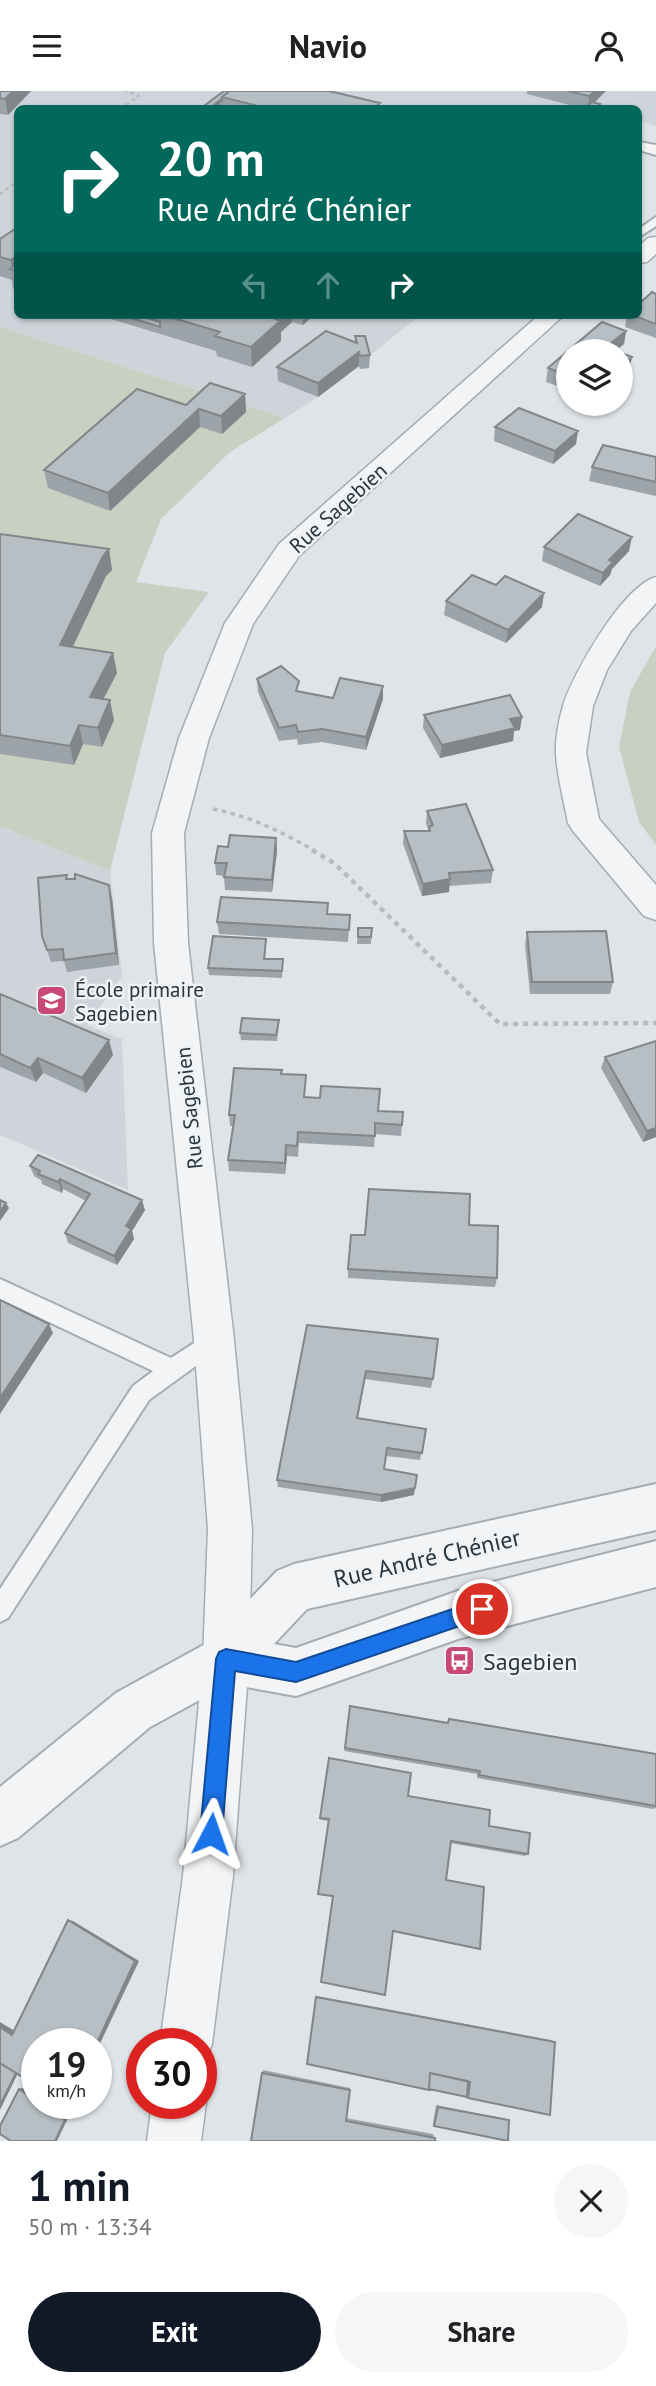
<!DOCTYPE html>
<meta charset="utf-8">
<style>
body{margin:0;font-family:"PT Sans",sans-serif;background:#f6f6f6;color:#202124;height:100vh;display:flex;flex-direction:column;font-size:26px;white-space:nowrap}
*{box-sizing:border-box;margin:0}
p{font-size:23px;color:#757577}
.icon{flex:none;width:38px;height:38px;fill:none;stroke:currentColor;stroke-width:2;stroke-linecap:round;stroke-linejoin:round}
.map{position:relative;height:2050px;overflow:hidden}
.drawer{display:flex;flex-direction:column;background:#fff;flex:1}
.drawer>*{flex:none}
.banner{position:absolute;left:14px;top:14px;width:628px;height:214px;border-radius:10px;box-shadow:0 2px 5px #0004;background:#00695c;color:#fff;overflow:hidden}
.fabs{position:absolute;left:556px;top:248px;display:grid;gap:14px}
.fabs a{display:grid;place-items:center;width:77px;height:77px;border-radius:50%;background:#fff;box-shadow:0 2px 5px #0004;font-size:35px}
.speed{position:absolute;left:21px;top:1937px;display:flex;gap:14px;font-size:35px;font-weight:700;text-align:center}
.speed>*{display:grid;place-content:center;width:91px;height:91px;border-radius:50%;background:#fff;box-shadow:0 2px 5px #0004;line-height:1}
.speed small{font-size:18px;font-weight:400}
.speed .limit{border:10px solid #d22;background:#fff;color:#111}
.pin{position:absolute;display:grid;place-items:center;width:60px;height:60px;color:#fff;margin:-30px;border:4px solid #fff;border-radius:50%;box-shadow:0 2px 7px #0007}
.me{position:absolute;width:77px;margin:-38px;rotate:4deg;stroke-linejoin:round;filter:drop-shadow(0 0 5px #0008)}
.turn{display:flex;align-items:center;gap:24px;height:147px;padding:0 28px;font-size:32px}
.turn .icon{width:91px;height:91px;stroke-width:2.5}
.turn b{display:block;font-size:49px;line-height:60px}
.lanes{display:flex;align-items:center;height:66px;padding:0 28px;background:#0003;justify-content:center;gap:35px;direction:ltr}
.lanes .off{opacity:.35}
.round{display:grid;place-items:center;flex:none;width:74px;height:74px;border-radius:37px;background:#f6f6f6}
.head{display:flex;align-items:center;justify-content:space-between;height:119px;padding:0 28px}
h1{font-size:42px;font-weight:600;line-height:52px;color:#111827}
.cta{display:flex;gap:14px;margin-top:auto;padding:14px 28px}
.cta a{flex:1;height:80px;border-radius:42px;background:#111827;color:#fff;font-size:28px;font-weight:600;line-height:80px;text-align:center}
.cta a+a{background:#f6f6f6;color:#202124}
header{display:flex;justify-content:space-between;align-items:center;height:91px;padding:0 28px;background:#fff;font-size:32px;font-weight:600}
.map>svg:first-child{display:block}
.built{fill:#ced4da}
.green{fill:#c8d1c1}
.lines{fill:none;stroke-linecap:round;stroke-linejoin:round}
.service-casing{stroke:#a5acb2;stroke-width:4}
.pedestrian-casing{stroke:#a5acb2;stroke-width:4}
.minor-casing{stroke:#a5acb2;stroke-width:3}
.tertiary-casing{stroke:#a5acb2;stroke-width:4}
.path-far2{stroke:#b6bbbf;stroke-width:2.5;stroke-dasharray:3.5 3.5;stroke-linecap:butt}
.path-far1{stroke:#b6bbbf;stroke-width:3.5;stroke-dasharray:4.5 4.5;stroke-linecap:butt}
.path{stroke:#b6bbbf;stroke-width:4.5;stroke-dasharray:5 5;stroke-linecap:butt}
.service{fill:#f2f4f6;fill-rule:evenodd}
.pedestrian{fill:#f2f4f6;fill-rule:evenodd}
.minor{fill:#f2f4f6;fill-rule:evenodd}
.tertiary{fill:#f2f4f6;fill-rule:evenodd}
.wall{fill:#9da4a9}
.shaded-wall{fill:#808689}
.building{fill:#b7bfc4;stroke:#808689;stroke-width:2}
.route{fill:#1a73e8;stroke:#114b97;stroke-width:2}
.labels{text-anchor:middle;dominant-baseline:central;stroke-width:5;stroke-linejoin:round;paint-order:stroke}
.street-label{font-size:21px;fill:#29353e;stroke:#eff3f6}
.poi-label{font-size:21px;fill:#29353e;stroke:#eff3f6;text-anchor:start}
.near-street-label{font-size:24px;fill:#29353e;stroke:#eff3f6}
.near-poi-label{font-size:24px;fill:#29353e;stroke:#eff3f6;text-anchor:start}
</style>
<header><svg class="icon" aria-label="menu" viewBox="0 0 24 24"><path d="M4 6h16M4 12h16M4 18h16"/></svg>Navio<svg class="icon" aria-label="person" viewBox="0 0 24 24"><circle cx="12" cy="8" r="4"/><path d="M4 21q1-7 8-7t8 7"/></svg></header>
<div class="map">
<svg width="656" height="2050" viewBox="0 0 656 2050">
<rect width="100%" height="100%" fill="#dfe4e8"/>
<path class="built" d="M0 0H656V35L639 30V18H18V224H420L367 267 369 277 360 278 358 275 318 306 285 327 0 236Z
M0 735 110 780 122 885 87 934 122 948 128 1099 0 1044Z"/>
<path class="green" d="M0 236 285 327 230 361 161 428 136 491 209 501 165 562 110 780 0 735Z
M656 555V754L639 731 619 656 630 601Z"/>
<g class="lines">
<defs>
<path id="service" d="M656 126V135L639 146V138Z
M0 1188 171 1267 214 1239 222 1242 225 1249 222 1256 149 1309 8 1527 0 1531V1498L133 1295 153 1280 0 1208Z"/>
<path id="pedestrian" d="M639 51 656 54V64L639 59Z"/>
<path id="minor" d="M656 146V163L647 171 639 172V155L648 147Z
M539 224H564L299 465 253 533 209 647 184 742 188 852 234 1249 252 1438 249 1568 233 1785 212 1953 205 1972 201 1973V1953H160L183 1785 203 1568 208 1438 194 1249 154 852 152 742 179 647 225 532 279 453Z
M656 486V512L631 540 607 579 593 615 586 662 599 728 656 794V829L644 825 573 740 568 732C564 710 557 685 556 663 555 649 559 628 563 615 573 582 623 495 656 486Z
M201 2001 206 2012 201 2050H147L152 2012H201Z"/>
<path id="tertiary" d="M656 1393V1439L307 1518 274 1553 296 1557 458 1500 656 1450V1496L458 1548 296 1605 229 1593 150 1636 18 1747 0 1755V1696L116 1602 209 1551 277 1480 294 1473Z"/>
</defs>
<use href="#service" class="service-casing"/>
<use href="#pedestrian" class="pedestrian-casing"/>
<use href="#minor" class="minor-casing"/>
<use href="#tertiary" class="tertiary-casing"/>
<path class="path-far2" d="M121 18 139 5 125 0
M0 103 18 90"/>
<path class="path-far1" d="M213 718C250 725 282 741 315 760"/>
<path class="path" d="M312 759 334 772 500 933 656 932"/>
<use href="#service" class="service"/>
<use href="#pedestrian" class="pedestrian"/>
<use href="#minor" class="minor"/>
<use href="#tertiary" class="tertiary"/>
</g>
<path class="wall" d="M0 0H31L8 24 0 23Z
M224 0 379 18H223L221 16 200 18Z
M527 0H606L594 11 600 13V18H585L527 3Z
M18 136V199L13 198 12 189 0 185V148Z
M656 203V247L625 236 627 224H639Z
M98 224H314L303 234 292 231 281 241V250L252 276 217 265 216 260Z
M602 231 626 240 624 253 615 260 618 261H569V299L546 291 548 277Z
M355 245 370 264 369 277 360 278 359 275 318 306 278 290 277 276 355 251Z
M245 303 246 321 222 343 200 336 110 420 48 397 44 379 186 314Z
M495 336 576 353 553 373 494 350Z
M656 366V405L589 390 592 376Z
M0 443 109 458 112 479 106 485 73 556 113 562 117 582 103 608 114 629 102 656 83 653 74 674 0 663Z
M544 456 629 460 612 478 610 484 600 495 542 470Z
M446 510 542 516 506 552 444 524Z
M257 588 299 601 333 607 383 608 366 659 322 651 298 654 297 648 279 650 258 601Z
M424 624 520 639 514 640 513 650 440 667 423 637Z
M427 720 493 779 491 792 449 795V801L422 805 403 753 404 740H429L426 733Z
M276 747 277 760 272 801 225 799 224 785 216 784 215 772 228 756Z
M68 788 112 807 119 874 67 881 64 870 51 871 42 845Z
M328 823 350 824 348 851 219 843 217 831Z
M358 837H372L371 853H357Z
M527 841 613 891 610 903H530L525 854Z
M266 854 265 868H283L282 887 209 884 208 877Z
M0 903 113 964 86 1002 43 982 36 991 0 976Z
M279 929V935L277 950 241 949 240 942Z
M656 950V1046L643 1051 601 977 605 966Z
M282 983 306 984 305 1006 378 1020 403 1021 401 1045 375 1043 374 1056 299 1052 298 1066 287 1065 285 1083 229 1080 228 1069 233 1035H230L229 1024Z
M30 1075 145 1119 132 1140 134 1148 117 1174 68 1152 65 1142 86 1110 63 1098 62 1102 42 1093 41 1089 34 1085Z
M469 1134 497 1187 495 1196 348 1187V1178L365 1144Z
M307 1234 433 1288 431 1297 365 1288 358 1327 426 1338 420 1369 386 1365 384 1378 414 1404 381 1411 278 1396 277 1389Z
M350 1615 447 1632 449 1628 656 1663V1717L653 1718 477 1687V1683L344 1660Z
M408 1705 489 1735 528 1763 525 1765 450 1752 333 1806 318 1804 329 1730 321 1729 320 1727Z
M317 1905 551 1949 555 1951 468 2007 467 2006 429 1998 307 1973Z
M263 1979 350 1997 346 2027 433 2043 435 2049 439 2050H251Z
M436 2014 507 2028 509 2029 434 2035 433 2033Z"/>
<path class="shaded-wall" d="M13 0H31L8 24 5 8Z
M595 0H606L588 18 589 5Z
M220 9 221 16 219 18H209Z
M15 166 17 180 13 179 11 169Z
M276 224H292V231L281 241V250L252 276 251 256Z
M303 224H314L303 234Z
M626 240 624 253 614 261 606 256Z
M359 261V275L318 306V292Z
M632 266 629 280 623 286 621 292V276Z
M245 303 246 321 222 343 221 325Z
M199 318 200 336 110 420 108 402Z
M578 340 576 353 553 373 555 360Z
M632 446 629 460 612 478 610 484 600 495 603 482 609 469Z
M109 458 112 479 106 485 64 574 60 554 103 465Z
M544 502 542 516 506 552 508 539Z
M113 562 117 582 94 626 90 606Z
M383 595V608L366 659V646Z
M110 609 114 629 102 656 98 637Z
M522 626 520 639 514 640 513 650 440 667 442 654 510 628Z
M79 634 83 653 74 674 70 655Z
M276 747 277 760 272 801V789Z
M450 788 449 801 422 805 423 793Z
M109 794 112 807 119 874 116 862Z
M109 949 113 964 86 1002 82 987Z
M38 967 43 982 36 991 30 977Z
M656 1037V1046L643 1051 647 1040Z
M286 1054 287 1065 285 1083V1072Z
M60 1088 63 1098 62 1102 58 1091Z
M142 1109 145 1119 132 1140 134 1148 117 1174 114 1165 126 1135Z
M6 1112 9 1117 0 1130V1121Z
M49 1233 53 1242 0 1323V1307Z
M366 1280 365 1288 356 1335 357 1327Z
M415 1397 414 1404 381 1411V1404Z
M68 1829 73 1830 139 1870 96 1961V1954Z
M0 1931 18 1942 12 1944 0 1936Z
M20 1978 0 2019V2014L17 1980Z
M22 1997 37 2006V2010L19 1998Z
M40 2012H46L68 2027 57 2050H55Z"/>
<path class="building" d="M0 0H13L5 8 0 7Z
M224 0H230L222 6V10L220 9 209 18H200Z
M230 0H329L380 12 373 18H270L222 6Z
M568 0H595L589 5Z
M592 11 600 13 595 18H585Z
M18 136V167L15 166 11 169 0 166V148Z
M18 172V180L10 178Z
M652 201 656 203V233L632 224H639V213Z
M127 224H138L160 231V236L125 225Z
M163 224H276L273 227 280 230 251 256 215 245 220 241Z
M602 231 626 240 606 256 618 261H569V285L548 277Z
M326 240 357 252 355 245H365L370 264 360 265 359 261 318 292 277 276Z
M621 262 632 266 621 276Z
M210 292 245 303 221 325 199 318 108 402 44 379 137 298 186 314Z
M519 317 578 340 555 360 495 336Z
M603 354 656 366V391L592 376Z
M578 423 632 446 609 469 613 471 603 482 544 456Z
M0 443 109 458 103 465 60 554 113 562 90 606 110 609 98 637 79 634 70 655 0 644Z
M472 484 496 494 505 485 544 502 508 539 446 510Z
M281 575 299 590 296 600 333 607 340 587 383 595 366 646 322 638 298 641 296 634 279 637 257 588Z
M510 604 522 626 510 628 515 637 442 654 424 624Z
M466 713 493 779 449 782 450 788 423 793 404 740H430L429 736 433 734 427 720Z
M230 744 276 747 272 789 224 786 227 772H215L218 755 228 756Z
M75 783 109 794 116 862 64 869 63 858 47 859 42 845 38 787 67 784 66 788H75Z
M221 806 328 812 327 823 350 824 349 839 217 831Z
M358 837H372L371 846H358Z
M606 840 613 891H532L527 841Z
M213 845 266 848 264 868H283L282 880 208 877Z
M0 903 109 949 82 987 38 967 30 977 0 963Z
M242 927 279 929 276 944 240 942Z
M656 950V1037L647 1040 605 966Z
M234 977 282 979 281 983 306 984 304 1006 320 1007 321 995 380 998 378 1020 403 1021 402 1034 375 1032V1045L298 1041 297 1055 286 1054 285 1072 228 1069 235 1024H229Z
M38 1064 142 1109 126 1135 131 1138 114 1165 65 1142 90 1103 60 1088 58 1091 38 1083 40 1080 30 1075Z
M369 1098 470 1103 469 1134 498 1135 497 1187 348 1178 351 1144H365Z
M0 1109 6 1112 0 1121Z
M0 1209 49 1233 0 1307Z
M307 1234 438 1248 433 1288 366 1280 357 1327 426 1338 422 1362 387 1357 384 1378 417 1384 415 1397 381 1404 277 1389Z
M350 1615 448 1632 449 1628 656 1663V1715L479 1684 480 1680 345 1657Z
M329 1667 411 1682 408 1705 490 1719 489 1735 530 1742 528 1763 451 1750 446 1789 484 1796 480 1858 393 1840 385 1904 321 1891 333 1805 318 1803 329 1728 320 1727Z
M68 1829 135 1870 96 1954 37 1953V1995L0 1972V1936L12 1944Z
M316 1906 555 1951 550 2024 468 2007 470 1991 430 1982 429 1999 307 1973Z
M0 1972 16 1982 0 2014Z
M262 1982 350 1999 346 2030 435 2047V2050H251Z
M430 1982 468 1990 467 2006 429 1998Z
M19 1998 37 2010V2012H40L65 2029 55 2050H11L0 2043V2035Z
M438 2016 509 2029 508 2050 434 2035Z"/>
<path class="route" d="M482 1508 489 1511 492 1518 489 1525 296 1591 235 1580 222 1743 218 1750 211 1753 203 1750 200 1743 216 1568 219 1561 226 1558 296 1571Z"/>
<defs>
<symbol id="school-square" viewBox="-11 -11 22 22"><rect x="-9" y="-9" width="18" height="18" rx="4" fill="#c84975" stroke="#eff3f6"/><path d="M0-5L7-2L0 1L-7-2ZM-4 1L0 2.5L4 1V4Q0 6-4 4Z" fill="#fff"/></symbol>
<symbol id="bus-square" viewBox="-11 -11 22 22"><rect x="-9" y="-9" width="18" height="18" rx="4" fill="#c84975" stroke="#eff3f6"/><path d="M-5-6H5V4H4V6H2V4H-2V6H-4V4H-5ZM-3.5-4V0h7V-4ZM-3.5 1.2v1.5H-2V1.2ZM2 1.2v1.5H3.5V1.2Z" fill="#fff"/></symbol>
</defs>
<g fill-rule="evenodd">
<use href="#school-square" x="34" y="892" width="35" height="35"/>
<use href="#bus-square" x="442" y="1552" width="35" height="35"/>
</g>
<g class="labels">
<g class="street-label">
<text transform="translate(338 417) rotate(-42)">Rue Sagebien</text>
<text transform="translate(189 1017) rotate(-96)">Rue Sagebien</text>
</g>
<g class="poi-label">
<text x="75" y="898">École primaire<tspan x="75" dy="24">Sagebien</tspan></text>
</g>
<g class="near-street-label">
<text transform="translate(427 1467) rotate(-13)">Rue André Chénier</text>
</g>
<g class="near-poi-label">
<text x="483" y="1570">Sagebien</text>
</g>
</g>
</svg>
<div class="fabs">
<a><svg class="icon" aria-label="layers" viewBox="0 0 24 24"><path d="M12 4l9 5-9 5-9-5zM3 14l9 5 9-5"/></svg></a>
</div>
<div class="speed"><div>19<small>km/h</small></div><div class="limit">30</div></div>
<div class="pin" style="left:482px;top:1518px;background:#d93025"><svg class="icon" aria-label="arrive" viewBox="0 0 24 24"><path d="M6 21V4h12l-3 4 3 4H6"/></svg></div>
<svg class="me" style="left:211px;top:1743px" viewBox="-20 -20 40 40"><path d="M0-17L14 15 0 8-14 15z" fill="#1a73e8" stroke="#fff" stroke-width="4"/></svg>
<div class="banner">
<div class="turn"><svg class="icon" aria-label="right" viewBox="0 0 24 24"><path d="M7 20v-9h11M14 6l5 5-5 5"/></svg><div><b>20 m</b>Rue André Chénier</div></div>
<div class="lanes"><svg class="icon off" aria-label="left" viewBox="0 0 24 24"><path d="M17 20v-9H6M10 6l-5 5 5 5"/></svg><svg class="icon off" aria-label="ahead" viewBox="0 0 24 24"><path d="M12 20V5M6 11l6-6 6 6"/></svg><svg class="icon" aria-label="right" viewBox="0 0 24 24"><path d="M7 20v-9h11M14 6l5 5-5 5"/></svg></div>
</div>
</div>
<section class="drawer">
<div class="head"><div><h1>1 min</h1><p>50 m · 13:34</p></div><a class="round"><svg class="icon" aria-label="close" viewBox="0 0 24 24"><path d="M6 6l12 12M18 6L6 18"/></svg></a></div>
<div class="cta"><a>Exit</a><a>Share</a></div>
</section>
